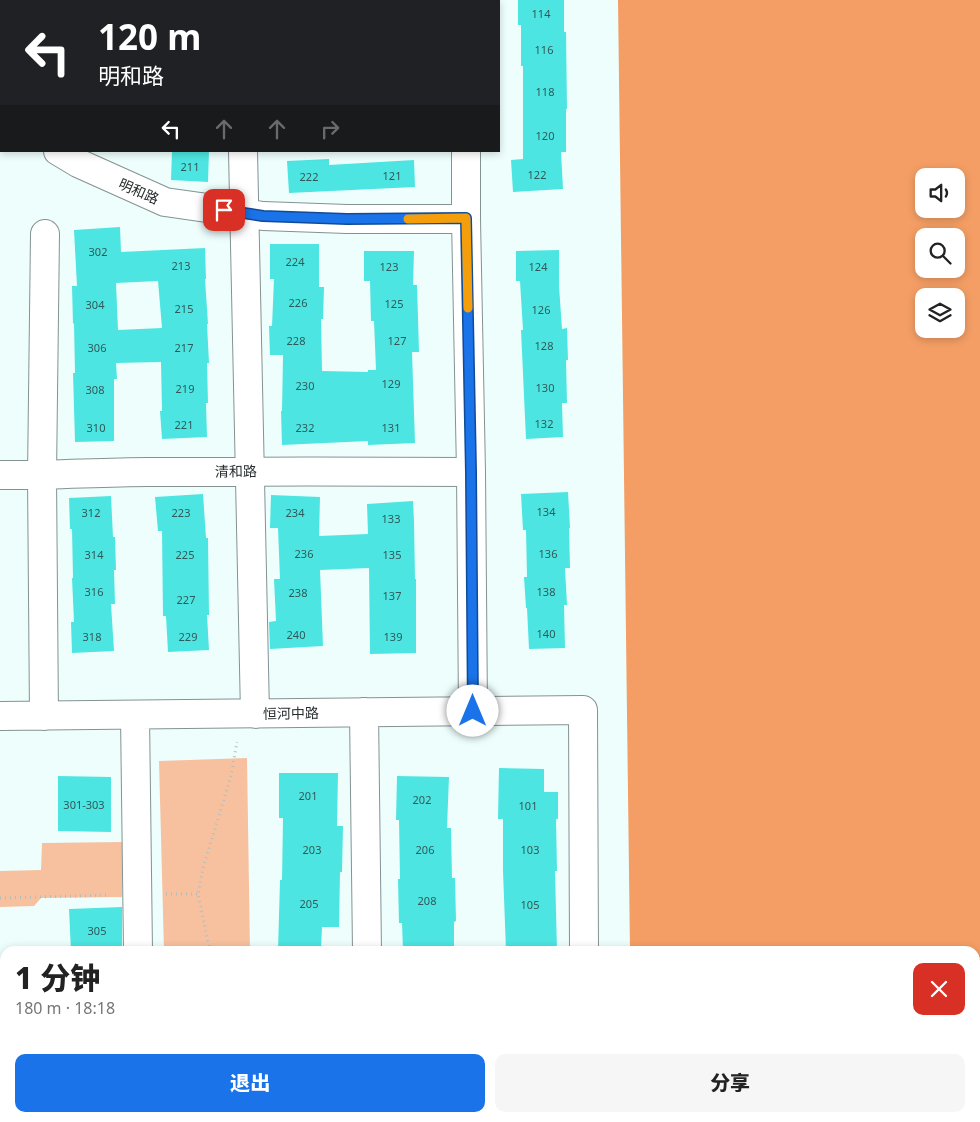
<!DOCTYPE html>
<html lang="zh">
<meta charset="utf-8">
<style>
body{margin:0;font-family:"Noto Sans","Noto Sans SC",sans-serif;background:#f6f6f6;color:#222;height:100vh;display:flex;flex-direction:column;font-size:19px;white-space:nowrap}
*{box-sizing:border-box;margin:0}
p{font-size:16px;color:#767676}
.icon{flex:none;width:28px;height:28px;fill:none;stroke:currentColor;stroke-width:2;stroke-linecap:round;stroke-linejoin:round}
.map{position:relative;flex:1;overflow:hidden}
.panel{position:absolute;left:0px;top:946px;width:980px;height:176px;display:flex;flex-direction:column;background:#fff;border-radius:15px 15px 0 0;box-shadow:0 2px 8px #0003}
.panel>*{flex:none}
.hud{position:absolute;left:0px;top:0px;width:500px;height:152px;box-shadow:0 2px 8px #0003;background:#202124;color:#fff;overflow:hidden}
.buttons{position:absolute;left:915px;top:168px;display:grid;gap:10px}
.buttons a{display:grid;place-items:center;width:50px;height:50px;border-radius:10px;background:#fff;box-shadow:0 2px 8px #0003;font-size:25px}
.pin{position:absolute;display:grid;place-items:center;width:42px;height:42px;color:#fff;margin:-21px;border-radius:10px;box-shadow:0 2px 8px #0006}
.me{position:absolute;width:55px;margin:-28px;rotate:0deg;stroke-linejoin:round;filter:drop-shadow(0 0 4px #0008)}
.turn{display:flex;align-items:center;gap:18px;height:105px;padding:0 15px;font-size:22px}
.turn .icon{width:65px;height:65px;stroke-width:2.5}
.turn b{display:block;font-size:35px;line-height:42px}
.lanes{display:flex;align-items:center;height:48px;padding:0 15px;background:#0003;justify-content:center;gap:25px;direction:ltr}
.lanes .off{opacity:.35}
.round{display:grid;place-items:center;flex:none;width:52px;height:52px;border-radius:10px;background:#f6f6f6}
.overview{display:flex;align-items:center;justify-content:space-between;height:85px;padding:0 15px}
h1{font-size:30px;font-weight:800;line-height:38px}
.primary-button{display:flex;gap:10px;margin-top:auto;padding:10px 15px}
.primary-button a{flex:1;height:58px;border-radius:10px;background:#1a73e8;color:#fff;font-size:20px;font-weight:800;line-height:58px;text-align:center}
.primary-button a+a{background:#f6f6f6;color:#222}
.map>svg:first-child{display:block}
.green{fill:#f7c1a0}
.forest{fill:#f49e65;fill-rule:evenodd}
.building{fill:#4de5e1;fill-rule:evenodd}
.lines{fill:none;stroke-linecap:round;stroke-linejoin:round}
.street-casing{stroke:#849292;stroke-width:30}
.path{stroke:#b1bebd;stroke-width:3;stroke-dasharray:1 4;stroke-linecap:butt}
.street{stroke:#fff;stroke-width:28}
.route-casing{stroke:#114b97;stroke-width:12}
.route{stroke:#1a73e8;stroke-width:9}
.slow{stroke:#f59e0b;stroke-width:9}
.labels{text-anchor:middle;dominant-baseline:central;stroke-width:4;stroke-linejoin:round;paint-order:stroke}
.number-label{font-size:11px;fill:#305a59}
.street-label{font-size:14px;fill:#262c2c;stroke:#fff}
</style>
<div class="map">
<svg width="980" height="1122" viewBox="0 0 980 1122">
<rect width="100%" height="100%" fill="#eefefd"/>
<path class="green" d="M247 758 250 951H164L159 761Z
M122 842V897L41 898 34 906 0 907V871L41 870 42 843Z
M169 1118H251V1122H169Z"/>
<path class="forest" d="M618 0H980V1122H631V1118H975V951H630ZM924 176H956V209H924ZM924 236H956V269H924ZM924 296H956V329H924Z"/>
<path class="building" d="M518 0H564V32H566L567 109H566V152H561L563 189 513 192 511 160 523 159V66H521V25H518Z
M172 151H209L208 182 171 180Z
M329 159V165L414 160 415 187 289 193 287 161Z
M120 227 121 252 205 248 206 279H205L208 324H207L209 363H207L208 403H206L207 437 162 439 160 411H162L161 362 116 363 117 379H114V441L75 442 73 373H75L74 323 73 324 72 286H77L74 230ZM158 281 162 328 118 330 116 283Z
M270 244H319V287H324L323 319H321L322 371 368 372V370H376L374 321H371L370 281H364V251H414L413 285H417L419 352H412L415 443 368 445V441L282 445 281 411H282L283 355H270L269 326H272L274 279H270Z
M559 250V286L562 329 567 328 568 360H566L567 403H562L563 437 526 439 521 330H523L520 281H516V251Z
M568 492 570 528H569L570 568H565L567 605H564L565 648 529 649 527 608H526L524 577H527L526 530H523L521 494Z
M203 494 206 538H208L209 615H207L209 650 168 652 166 616H163L162 531H158L155 497Z
M271 495 320 497 319 536 368 534 367 504 413 501 414 522 415 579H416V653L370 654 369 568 320 570 323 646 270 649 269 622 276 621 274 579H280L278 528H270Z
M111 496 113 537H115L116 570H114L115 604H111L114 651 72 653 71 622H74L72 578H73L72 529H70L69 498Z
M499 768 544 769V792H558V819H556L557 871H555L557 951H506L503 871V819H498Z
M279 773H338L337 826H343L342 872H340L339 927H322L321 951H278L280 880H282L283 818H279Z
M58 776 111 777V832L58 831Z
M397 776 449 777 447 828H451L452 878H455L456 921 454 922V951H403L402 923H399L398 879H400L399 820H396Z
M122 907V951H71L69 909Z"/>
<g class="lines">
<defs>
<path id="street" d="M240 0V1
M467 1V0
M0 13 1 10
M0 116 1 117
M58 151 78 163 165 202 263 216 347 219H466
M243 151 255 714
M466 151V219L471 472 473 711
M0 475C49 476 99 472 148 472 256 471 363 472 471 472
M364 712 367 951
M135 715 138 951
M0 716 583 710 584 951
M44 716 42 476 45 234
M140 1118V1122
M369 1118V1122
M584 1118V1122"/>
</defs>
<use href="#street" class="street-casing"/>
<path class="path" d="M166 894H198
M0 898 109 895
M210 951 198 894 203 868 231 776 237 742
M240 1122V1118"/>
<use href="#street" class="street"/>
</g>
<g class="lines">
<defs>
<path id="route" d="M224 210 263 216 347 219 466 218 471 472 473 711"/>
</defs>
<use href="#route" class="route-casing"/>
<use href="#route" class="route"/>
<path class="slow" d="M408 219 466 218 468 308"/>
</g>
<g class="labels">
<g class="number-label">
<text x="541" y="13">114</text>
<text x="544" y="49">116</text>
<text x="545" y="91">118</text>
<text x="545" y="135">120</text>
<text x="190" y="166">211</text>
<text x="537" y="174">122</text>
<text x="392" y="175">121</text>
<text x="309" y="176">222</text>
<text x="98" y="251">302</text>
<text x="295" y="261">224</text>
<text x="181" y="265">213</text>
<text x="389" y="266">123</text>
<text x="538" y="266">124</text>
<text x="298" y="302">226</text>
<text x="394" y="303">125</text>
<text x="95" y="304">304</text>
<text x="184" y="308">215</text>
<text x="541" y="309">126</text>
<text x="296" y="340">228</text>
<text x="397" y="340">127</text>
<text x="544" y="345">128</text>
<text x="97" y="347">306</text>
<text x="184" y="347">217</text>
<text x="391" y="383">129</text>
<text x="305" y="385">230</text>
<text x="545" y="387">130</text>
<text x="185" y="388">219</text>
<text x="95" y="389">308</text>
<text x="544" y="423">132</text>
<text x="184" y="424">221</text>
<text x="96" y="427">310</text>
<text x="305" y="427">232</text>
<text x="391" y="427">131</text>
<text x="546" y="511">134</text>
<text x="91" y="512">312</text>
<text x="181" y="512">223</text>
<text x="295" y="512">234</text>
<text x="391" y="518">133</text>
<text x="304" y="553">236</text>
<text x="548" y="553">136</text>
<text x="94" y="554">314</text>
<text x="185" y="554">225</text>
<text x="392" y="554">135</text>
<text x="94" y="591">316</text>
<text x="546" y="591">138</text>
<text x="298" y="592">238</text>
<text x="392" y="595">137</text>
<text x="186" y="599">227</text>
<text x="546" y="633">140</text>
<text x="296" y="634">240</text>
<text x="92" y="636">318</text>
<text x="188" y="636">229</text>
<text x="393" y="636">139</text>
<text x="308" y="795">201</text>
<text x="422" y="799">202</text>
<text x="84" y="804">301-303</text>
<text x="528" y="805">101</text>
<text x="312" y="849">203</text>
<text x="425" y="849">206</text>
<text x="530" y="849">103</text>
<text x="427" y="900">208</text>
<text x="309" y="903">205</text>
<text x="530" y="904">105</text>
<text x="97" y="930">305</text>
</g>
<g class="street-label">
<text transform="translate(139 191) rotate(24)">明和路</text>
<text transform="translate(236 471) rotate(-1)">清和路</text>
<text transform="translate(291 713) rotate(-1)">恒河中路</text>
</g>
</g>
</svg>
<div class="buttons">
<a><svg class="icon" aria-label="sound" viewBox="0 0 24 24"><path d="M4 9h4l5-4v14l-5-4H4zM17 9q2 3 0 6"/></svg></a>
<a><svg class="icon" aria-label="search" viewBox="0 0 24 24"><circle cx="10" cy="10" r="6"/><path d="M15 15l6 6"/></svg></a>
<a><svg class="icon" aria-label="layers" viewBox="0 0 24 24"><path d="M12 4l9 5-9 5-9-5zM3 14l9 5 9-5"/></svg></a>
</div>
<div class="pin" style="left:224px;top:210px;background:#d93025"><svg class="icon" aria-label="arrive" viewBox="0 0 24 24"><path d="M6 21V4h12l-3 4 3 4H6"/></svg></div>
<svg class="me" style="left:473px;top:711px" viewBox="-20 -20 40 40"><circle r="19" fill="#fff"/><path d="M0-13L10 11 0 6-10 11z" fill="#1a73e8"/></svg>
<div class="hud">
<div class="turn"><svg class="icon" aria-label="left" viewBox="0 0 24 24"><path d="M17 20v-9H6M10 6l-5 5 5 5"/></svg><div><b>120 m</b>明和路</div></div>
<div class="lanes"><svg class="icon" aria-label="left" viewBox="0 0 24 24"><path d="M17 20v-9H6M10 6l-5 5 5 5"/></svg><svg class="icon off" aria-label="ahead" viewBox="0 0 24 24"><path d="M12 20V5M6 11l6-6 6 6"/></svg><svg class="icon off" aria-label="ahead" viewBox="0 0 24 24"><path d="M12 20V5M6 11l6-6 6 6"/></svg><svg class="icon off" aria-label="right" viewBox="0 0 24 24"><path d="M7 20v-9h11M14 6l5 5-5 5"/></svg></div>
</div>
<section class="panel">
<div class="overview"><div><h1>1 分钟</h1><p>180 m · 18:18</p></div><a class="round" style="background:#d93025;color:#fff"><svg class="icon" aria-label="close" viewBox="0 0 24 24"><path d="M6 6l12 12M18 6L6 18"/></svg></a></div>
<div class="primary-button"><a>退出</a><a>分享</a></div>
</section>
</div>
